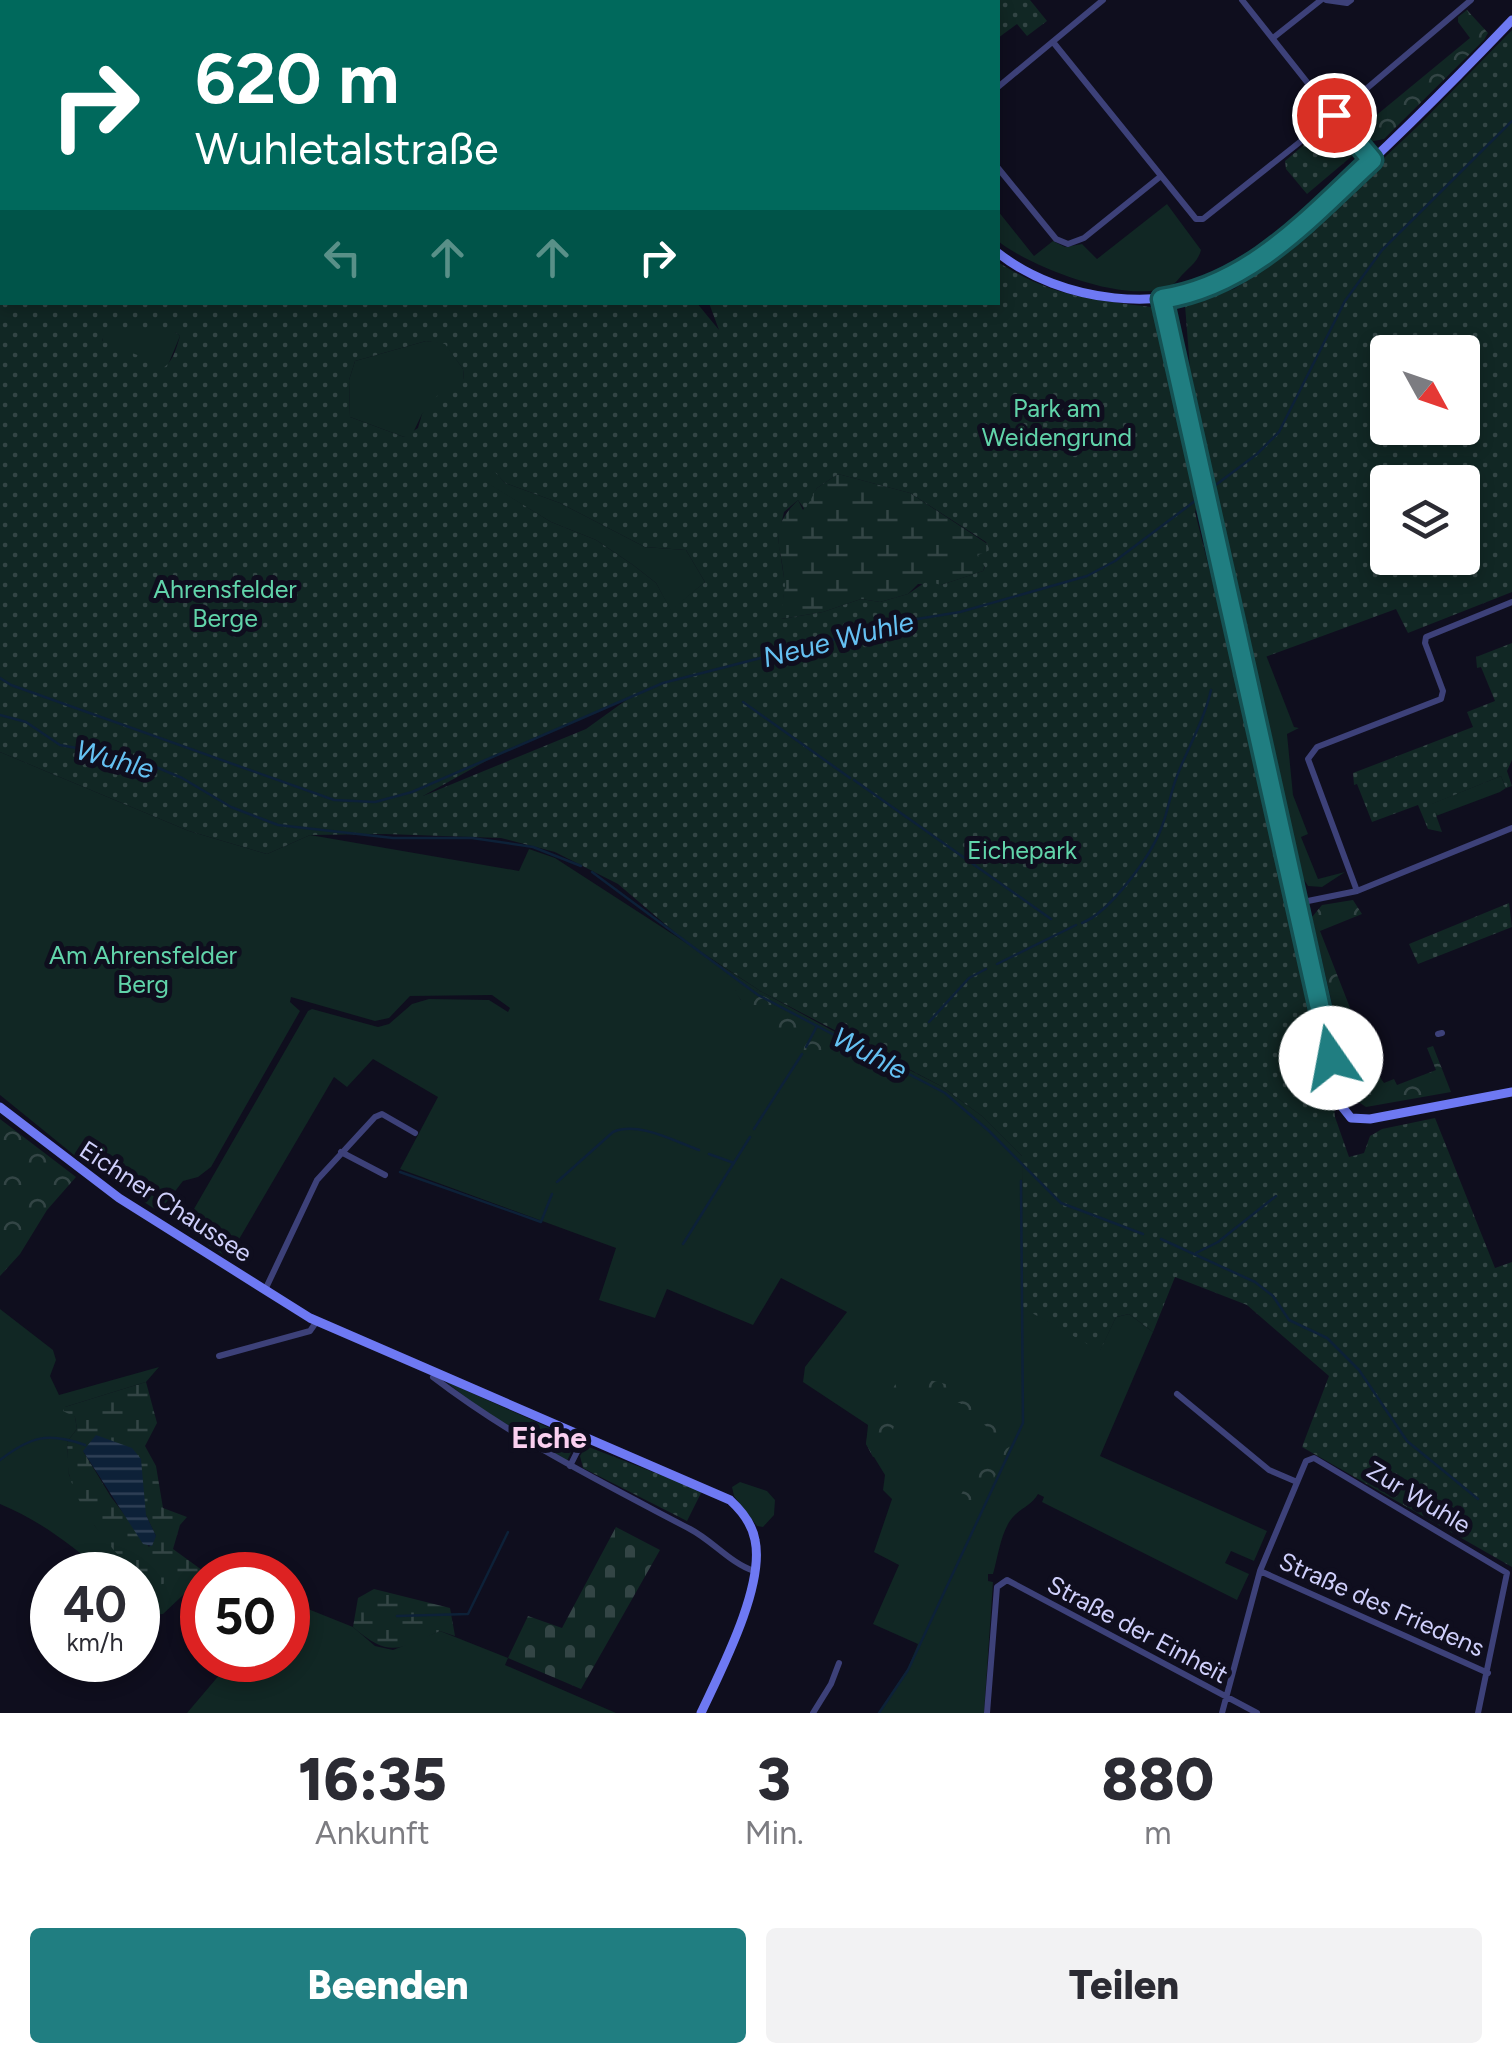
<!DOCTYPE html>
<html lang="de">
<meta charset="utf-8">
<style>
body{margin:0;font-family:Figtree,sans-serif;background:#f2f2f3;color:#2b2b33;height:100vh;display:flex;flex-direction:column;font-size:38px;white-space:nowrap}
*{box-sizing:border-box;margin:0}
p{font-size:32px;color:#7c7c81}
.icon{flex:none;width:55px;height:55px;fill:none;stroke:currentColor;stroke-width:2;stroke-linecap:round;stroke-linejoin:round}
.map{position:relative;height:1713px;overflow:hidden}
.details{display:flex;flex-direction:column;background:#fff;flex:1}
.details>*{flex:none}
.top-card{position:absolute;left:0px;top:0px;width:1000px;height:305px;box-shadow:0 5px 15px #0003;background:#00695c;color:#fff;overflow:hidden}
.needle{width:65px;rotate:130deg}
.fabs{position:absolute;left:1370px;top:335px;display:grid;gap:20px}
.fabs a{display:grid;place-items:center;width:110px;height:110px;border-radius:10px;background:#fff;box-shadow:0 5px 15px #0003;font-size:50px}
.speed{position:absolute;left:30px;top:1552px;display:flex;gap:20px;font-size:50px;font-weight:700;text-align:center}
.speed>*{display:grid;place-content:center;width:130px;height:130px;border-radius:50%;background:#fff;box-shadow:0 5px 15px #0003;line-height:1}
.speed small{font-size:25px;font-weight:400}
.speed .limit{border:15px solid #d22;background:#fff;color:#111}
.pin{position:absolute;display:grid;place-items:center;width:85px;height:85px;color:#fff;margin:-42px;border:5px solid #fff;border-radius:50%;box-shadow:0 2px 10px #0007}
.me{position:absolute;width:110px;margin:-55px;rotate:348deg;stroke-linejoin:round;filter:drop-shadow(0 0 8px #0008)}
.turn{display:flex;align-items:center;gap:35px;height:210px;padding:0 30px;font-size:45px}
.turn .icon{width:130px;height:130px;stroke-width:2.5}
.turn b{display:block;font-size:70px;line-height:85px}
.lanes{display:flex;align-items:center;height:95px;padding:0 30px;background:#0003;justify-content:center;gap:50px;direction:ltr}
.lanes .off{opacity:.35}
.eta{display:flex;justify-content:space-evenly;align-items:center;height:170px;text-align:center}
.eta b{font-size:60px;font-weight:800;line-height:70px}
.button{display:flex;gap:20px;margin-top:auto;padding:20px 30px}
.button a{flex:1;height:115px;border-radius:10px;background:#207e81;color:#fff;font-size:40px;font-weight:800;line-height:115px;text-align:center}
.button a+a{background:#f2f2f3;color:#2b2b33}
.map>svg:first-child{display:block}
.green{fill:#112724}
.forest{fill:url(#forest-crowns)}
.wetland{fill:url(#wetland-marsh);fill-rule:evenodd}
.cemetery{fill:url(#cemetery-stones)}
.park{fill:url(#park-dots);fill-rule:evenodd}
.water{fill:url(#water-rules)}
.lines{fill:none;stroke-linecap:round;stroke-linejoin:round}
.stream{stroke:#0d2138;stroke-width:2.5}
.minor{stroke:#3d4179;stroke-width:6}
.secondary{stroke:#6e79f3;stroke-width:9}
.route-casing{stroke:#155254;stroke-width:25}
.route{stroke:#207e81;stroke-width:18}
.labels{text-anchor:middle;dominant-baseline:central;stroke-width:10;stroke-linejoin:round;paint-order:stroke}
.park-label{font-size:25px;fill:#61d4aa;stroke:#0f0e1e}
.street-label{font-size:25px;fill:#cfcffb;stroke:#0f0e1e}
.water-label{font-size:28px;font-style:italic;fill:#65c1f2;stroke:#0f0e1e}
.quarter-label{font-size:30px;font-weight:bold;fill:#fbd0f0;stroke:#0f0e1e}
</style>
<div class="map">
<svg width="1512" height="1713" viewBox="0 0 1512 1713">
<defs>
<pattern id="forest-crowns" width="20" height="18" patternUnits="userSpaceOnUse" patternTransform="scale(2.5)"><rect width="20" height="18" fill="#112724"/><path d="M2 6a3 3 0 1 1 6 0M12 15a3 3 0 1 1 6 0" fill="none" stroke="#334545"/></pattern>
<pattern id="wetland-marsh" width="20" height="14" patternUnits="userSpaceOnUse" patternTransform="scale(2.5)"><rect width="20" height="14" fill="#112724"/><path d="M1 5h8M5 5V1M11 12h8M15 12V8" fill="none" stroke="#334545"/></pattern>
<pattern id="cemetery-stones" width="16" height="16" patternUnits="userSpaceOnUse" patternTransform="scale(2.5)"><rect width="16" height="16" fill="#112724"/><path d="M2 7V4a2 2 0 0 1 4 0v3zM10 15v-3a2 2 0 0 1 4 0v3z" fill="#334545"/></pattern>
<pattern id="park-dots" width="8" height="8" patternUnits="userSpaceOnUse" patternTransform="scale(2.5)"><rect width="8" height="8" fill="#112724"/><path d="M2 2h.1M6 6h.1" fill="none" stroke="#334545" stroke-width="1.8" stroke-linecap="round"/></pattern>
<pattern id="water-rules" width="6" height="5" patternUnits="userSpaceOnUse" patternTransform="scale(2.5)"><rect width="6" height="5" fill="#0d2138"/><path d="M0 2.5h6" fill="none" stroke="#2f4056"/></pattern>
</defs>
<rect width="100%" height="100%" fill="#0f0e1e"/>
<path class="green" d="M1167 204 1201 250C1198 261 1191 266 1183 274 1179 278 1176 283 1172 285 1131 307 1030 267 998 241V211L1034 256 1053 241 1065 247 1082 244 1097 259Z
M104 332H175L180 336 168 365 161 370 102 342Z
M426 341 445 343 463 369 464 380 422 414 412 435 404 437 350 417 349 380 355 361Z
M494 470 505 483 560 503 645 547 686 550 705 582 671 611 656 583 633 565 596 540 551 522 485 482Z
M1266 655 1294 727 1299 728 1287 734 1293 795 1308 834 1301 837 1318 879 1345 872 1322 887 1308 886 1301 875 1254 661Z
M0 752 189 831 267 854 310 835 519 871 529 849 555 858 762 992 745 988 735 991 741 1000 831 1046 835 1032 941 1086 982 1116 1022 1156 1024 1308 1100 1350 1116 1317 1129 1314 1153 1332 1100 1456 1267 1531 1254 1561 1231 1551 1225 1563 1249 1574 1237 1600 1042 1502 1044 1497 1038 1494C1032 1505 1021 1508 1013 1517 1001 1530 998 1557 993 1574H988V1581L993 1582 984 1713H878L908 1668 918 1644 873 1624 899 1565 874 1552 892 1499 883 1490 885 1475 866 1444 868 1425 803 1382 805 1367 847 1312 781 1278 753 1325 667 1289 655 1318 599 1300 616 1248 400 1169 438 1097 373 1059 347 1087 334 1077 228 1258 183 1228 308 1011 312 1009 378 1027 389 1024 412 1004 429 999 489 1000 508 1012 510 1008 492 995 410 996 389 1018 375 1021 291 997 290 1002 300 1011 211 1167 198 1177 183 1181 159 1212 74 1155 0 1095Z
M1501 776 1506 788 1500 792 1436 816 1431 804Z
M0 1309 53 1350 56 1360 50 1376 59 1395 159 1367 146 1382 65 1407 75 1417 77 1429 67 1442 69 1475 95 1526 137 1575H106C73 1546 41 1521 0 1504Z
M445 1381 572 1438 575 1444 567 1461 482 1410Z
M740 1482 767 1491 775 1500 774 1515 763 1527 757 1526 734 1496 732 1487Z
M138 1575 148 1584C166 1583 181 1579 199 1580L163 1614 150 1615 138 1603Z
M288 1601 353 1627 375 1646 393 1650 440 1631 508 1658 505 1665 616 1713H187L232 1660H288Z"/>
<path class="forest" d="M1467 10 1488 33 1484 40 1384 139 1369 142C1358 132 1343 120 1352 105L1363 118 1369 113 1373 118 1470 38 1458 22V17Z
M1353 900 1362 914 1320 931 1374 1069 1384 1083 1394 1079 1397 1085 1436 1070 1427 1048 1433 1046 1451 1092 1366 1107 1354 1099 1312 917 1322 905Z
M745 987 762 992 835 1032 831 1046 833 1059 824 1070 743 1012 741 1000 734 991Z
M0 1119 76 1177 47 1210 20 1254 0 1276Z
M922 1378 957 1387 1013 1427 1011 1444 973 1520 960 1519 956 1505C966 1484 986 1451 987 1427L960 1403 914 1397 901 1400 889 1444 883 1454 873 1457 866 1444 869 1425 895 1385 901 1380Z"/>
<path class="wetland" d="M838 474 910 493 986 543 991 550 983 571 941 585 918 584 908 594 880 602 861 599 823 612 781 619C780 607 785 596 784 585 784 545 764 534 798 500L803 510 817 488Z
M146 1382 157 1423 145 1446 156 1466 163 1508 187 1517 180 1525 173 1549 206 1573 199 1580C180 1579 166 1586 148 1584 117 1557 79 1514 69 1474 67 1464 68 1452 67 1442L77 1429 75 1417 63 1411 65 1407ZM83 1451 146 1515 156 1536 149 1547 111 1497Z
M374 1589 450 1608 455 1636 440 1631C399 1649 390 1659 353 1627L358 1598Z"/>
<path class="cemetery" d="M616 1527 660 1550 581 1689 508 1658 528 1616 562 1628Z"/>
<path class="park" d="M918 0H1030L1047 21 1027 36 1017 24 998 38V2Z
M1512 30V592L1408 633 1396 609 1254 661 1192 394 1185 305 1234 289 1271 265 1420 124ZM1388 352H1462V428H1388ZM1388 482H1462V558H1388Z
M1327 130 1352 156 1307 194 1286 169 1285 161 1320 131Z
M0 145H2V302H696L719 330 709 303 998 302V262C1050 296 1091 300 1151 307L1161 317 1200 496 1195 512 1274 828 1277 839 1272 841 1281 877 1285 876 1287 886 1332 1088 1335 1117 1349 1157 1364 1153 1370 1136 1382 1129 1435 1118 1495 1268 1512 1262V1567L1302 1447 1329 1376 1247 1305 1175 1277 1153 1332 1129 1314 1116 1317 1100 1351 1023 1308 1022 1156 982 1116 941 1086 762 992 686 942 618 884 555 852 501 838 385 834 310 835 267 854 189 831 0 752ZM175 332 180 336C176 349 173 363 161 369L150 360 102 341 105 332ZM426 341 445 344 463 369 464 379 438 395 422 414 418 428 404 437 350 417 349 380 355 361ZM494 471 505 483 560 503 645 547 686 550 705 582 671 610 656 583 633 565 596 540 551 522 486 482ZM838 474 910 493 986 542 990 550 978 555 985 567 983 571 941 585 927 581 908 594 880 602 861 599 823 612 781 619 785 585 778 538 784 512 798 500 805 510 817 488ZM629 698 586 729 423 796 504 751Z
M1512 643V760L1507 771 1512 786 1506 788 1501 776 1432 804 1442 832 1428 829 1418 805 1372 822 1357 784 1354 785 1353 773 1473 727 1467 712 1495 701 1481 667 1477 668 1476 657Z
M1509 903 1512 927 1418 964 1409 944Z
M586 1446 702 1491 687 1521 583 1468 580 1456Z"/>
<path class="water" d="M96 1435 132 1448 141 1459 146 1515 156 1536 152 1546 143 1544 83 1451Z"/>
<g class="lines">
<path class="stream" d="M1209 490 1257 454 1279 432 1345 301 1382 250 1512 121
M0 678 11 685 334 800 375 802 412 792 663 683 905 621 960 612 1087 576 1115 561 1203 495
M743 702 850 778
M0 715 26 722 60 745 137 759 182 778 231 807 278 825 393 838H472L533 847 581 866
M854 780 1051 919
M592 872 758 995 945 1093 989 1131 1061 1203 1143 1234
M1082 923C1110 912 1150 857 1161 829 1168 812 1170 794 1177 776 1188 747 1204 721 1211 690
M997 964 1076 925
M929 1022 969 978 986 969
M806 1047 817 1026
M754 1129 802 1054
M709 1154 734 1163
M400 1172 541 1222 552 1194
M557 1182 613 1132C638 1121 674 1141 699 1150
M1161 1239 1255 1282 1273 1296 1289 1320 1327 1338 1359 1370 1407 1441 1478 1499
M683 1244 750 1137
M1196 1253 1218 1242 1276 1196
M0 1460C31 1436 48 1432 85 1445
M397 1616 468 1614 508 1532
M879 1713 908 1670 1023 1423 1021 1181"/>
<path class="minor" d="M71 0V2
M90 0 91 2
M861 0 863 2
M1242 0 1341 125 1372 160
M1326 0 1347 3 1351 0
M122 2 137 0
M0 24 2 23
M1273 38 1321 0
M1053 42 1196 219H1203L1359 95 1471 0
M998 87 1103 0
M998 168 1056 239 1068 244 1084 238 1161 176
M1357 891 1308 759 1317 747 1441 699 1443 691 1425 643 1426 637 1512 602
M1298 903 1357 891 1512 828
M1438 1034 1442 1033
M341 1152 385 1175
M265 1290 317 1180 375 1117 382 1114 415 1133
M219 1356 310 1331 317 1321
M433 1377C514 1439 601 1482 690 1529 713 1541 730 1563 754 1571
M1177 1394 1269 1470 1297 1482
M570 1466 584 1438
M1260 1571 1488 1673
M813 1713 831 1684 839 1663
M987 1713 997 1587 1007 1580 1257 1713
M1222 1713 1260 1571 1306 1461 1314 1458 1507 1573 1478 1713"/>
<path class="secondary" d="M789 0 791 2
M998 253C1062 303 1165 315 1237 276 1269 259 1294 231 1320 208 1387 148 1450 85 1512 20
M1162 299 1343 1108 1351 1118 1370 1119 1512 1092
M0 1107 119 1198 310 1318 730 1500C742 1511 752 1523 755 1540 765 1586 721 1670 701 1713"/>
</g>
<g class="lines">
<defs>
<path id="route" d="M1331 1058 1162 299C1251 285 1309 218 1372 160L1334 115"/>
</defs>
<use href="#route" class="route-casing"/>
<use href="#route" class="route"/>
</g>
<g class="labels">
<g class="park-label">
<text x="1057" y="408">Park am<tspan x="1057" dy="29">Weidengrund</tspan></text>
<text x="225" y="589">Ahrensfelder<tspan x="225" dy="29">Berge</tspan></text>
<text x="1022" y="850">Eichepark</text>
<text x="143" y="955">Am Ahrensfelder<tspan x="143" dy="29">Berg</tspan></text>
</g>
<g class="street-label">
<text transform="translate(166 1201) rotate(33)">Eichner Chaussee</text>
<text transform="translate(1419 1497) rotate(31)">Zur Wuhle</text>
<text transform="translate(1382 1604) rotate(24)">Straße des Friedens</text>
<text transform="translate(1138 1629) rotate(28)">Straße der Einheit</text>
</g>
<g class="water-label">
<text transform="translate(838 639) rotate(-14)">Neue Wuhle</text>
<text transform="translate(115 759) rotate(15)">Wuhle</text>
<text transform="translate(870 1053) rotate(28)">Wuhle</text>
</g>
<g class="quarter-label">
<text x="549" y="1437">Eiche</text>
</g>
</g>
</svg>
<div class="fabs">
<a><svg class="needle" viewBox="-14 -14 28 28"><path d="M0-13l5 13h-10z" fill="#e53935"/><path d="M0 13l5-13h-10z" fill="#7c7c81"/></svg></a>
<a><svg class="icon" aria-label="layers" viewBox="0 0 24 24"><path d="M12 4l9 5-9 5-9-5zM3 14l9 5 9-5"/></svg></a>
</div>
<div class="speed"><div>40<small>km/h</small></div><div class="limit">50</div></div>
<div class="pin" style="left:1334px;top:115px;background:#d93025"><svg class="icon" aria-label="arrive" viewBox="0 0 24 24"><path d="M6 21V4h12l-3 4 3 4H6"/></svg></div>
<svg class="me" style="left:1331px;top:1058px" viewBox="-20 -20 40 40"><circle r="19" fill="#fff"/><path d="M0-13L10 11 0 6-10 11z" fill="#207e81"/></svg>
<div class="top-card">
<div class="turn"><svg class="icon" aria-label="right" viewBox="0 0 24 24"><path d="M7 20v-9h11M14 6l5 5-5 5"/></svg><div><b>620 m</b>Wuhletalstraße</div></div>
<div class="lanes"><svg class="icon off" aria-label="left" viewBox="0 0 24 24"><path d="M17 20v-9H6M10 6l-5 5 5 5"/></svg><svg class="icon off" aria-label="ahead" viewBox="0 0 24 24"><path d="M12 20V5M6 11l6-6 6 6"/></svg><svg class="icon off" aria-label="ahead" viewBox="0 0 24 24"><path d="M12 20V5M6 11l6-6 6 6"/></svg><svg class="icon" aria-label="right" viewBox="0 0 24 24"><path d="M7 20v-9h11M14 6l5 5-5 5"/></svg></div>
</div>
</div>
<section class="details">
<div class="eta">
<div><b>16:35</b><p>Ankunft</p></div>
<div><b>3</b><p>Min.</p></div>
<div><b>880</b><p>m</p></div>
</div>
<div class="button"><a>Beenden</a><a>Teilen</a></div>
</section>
